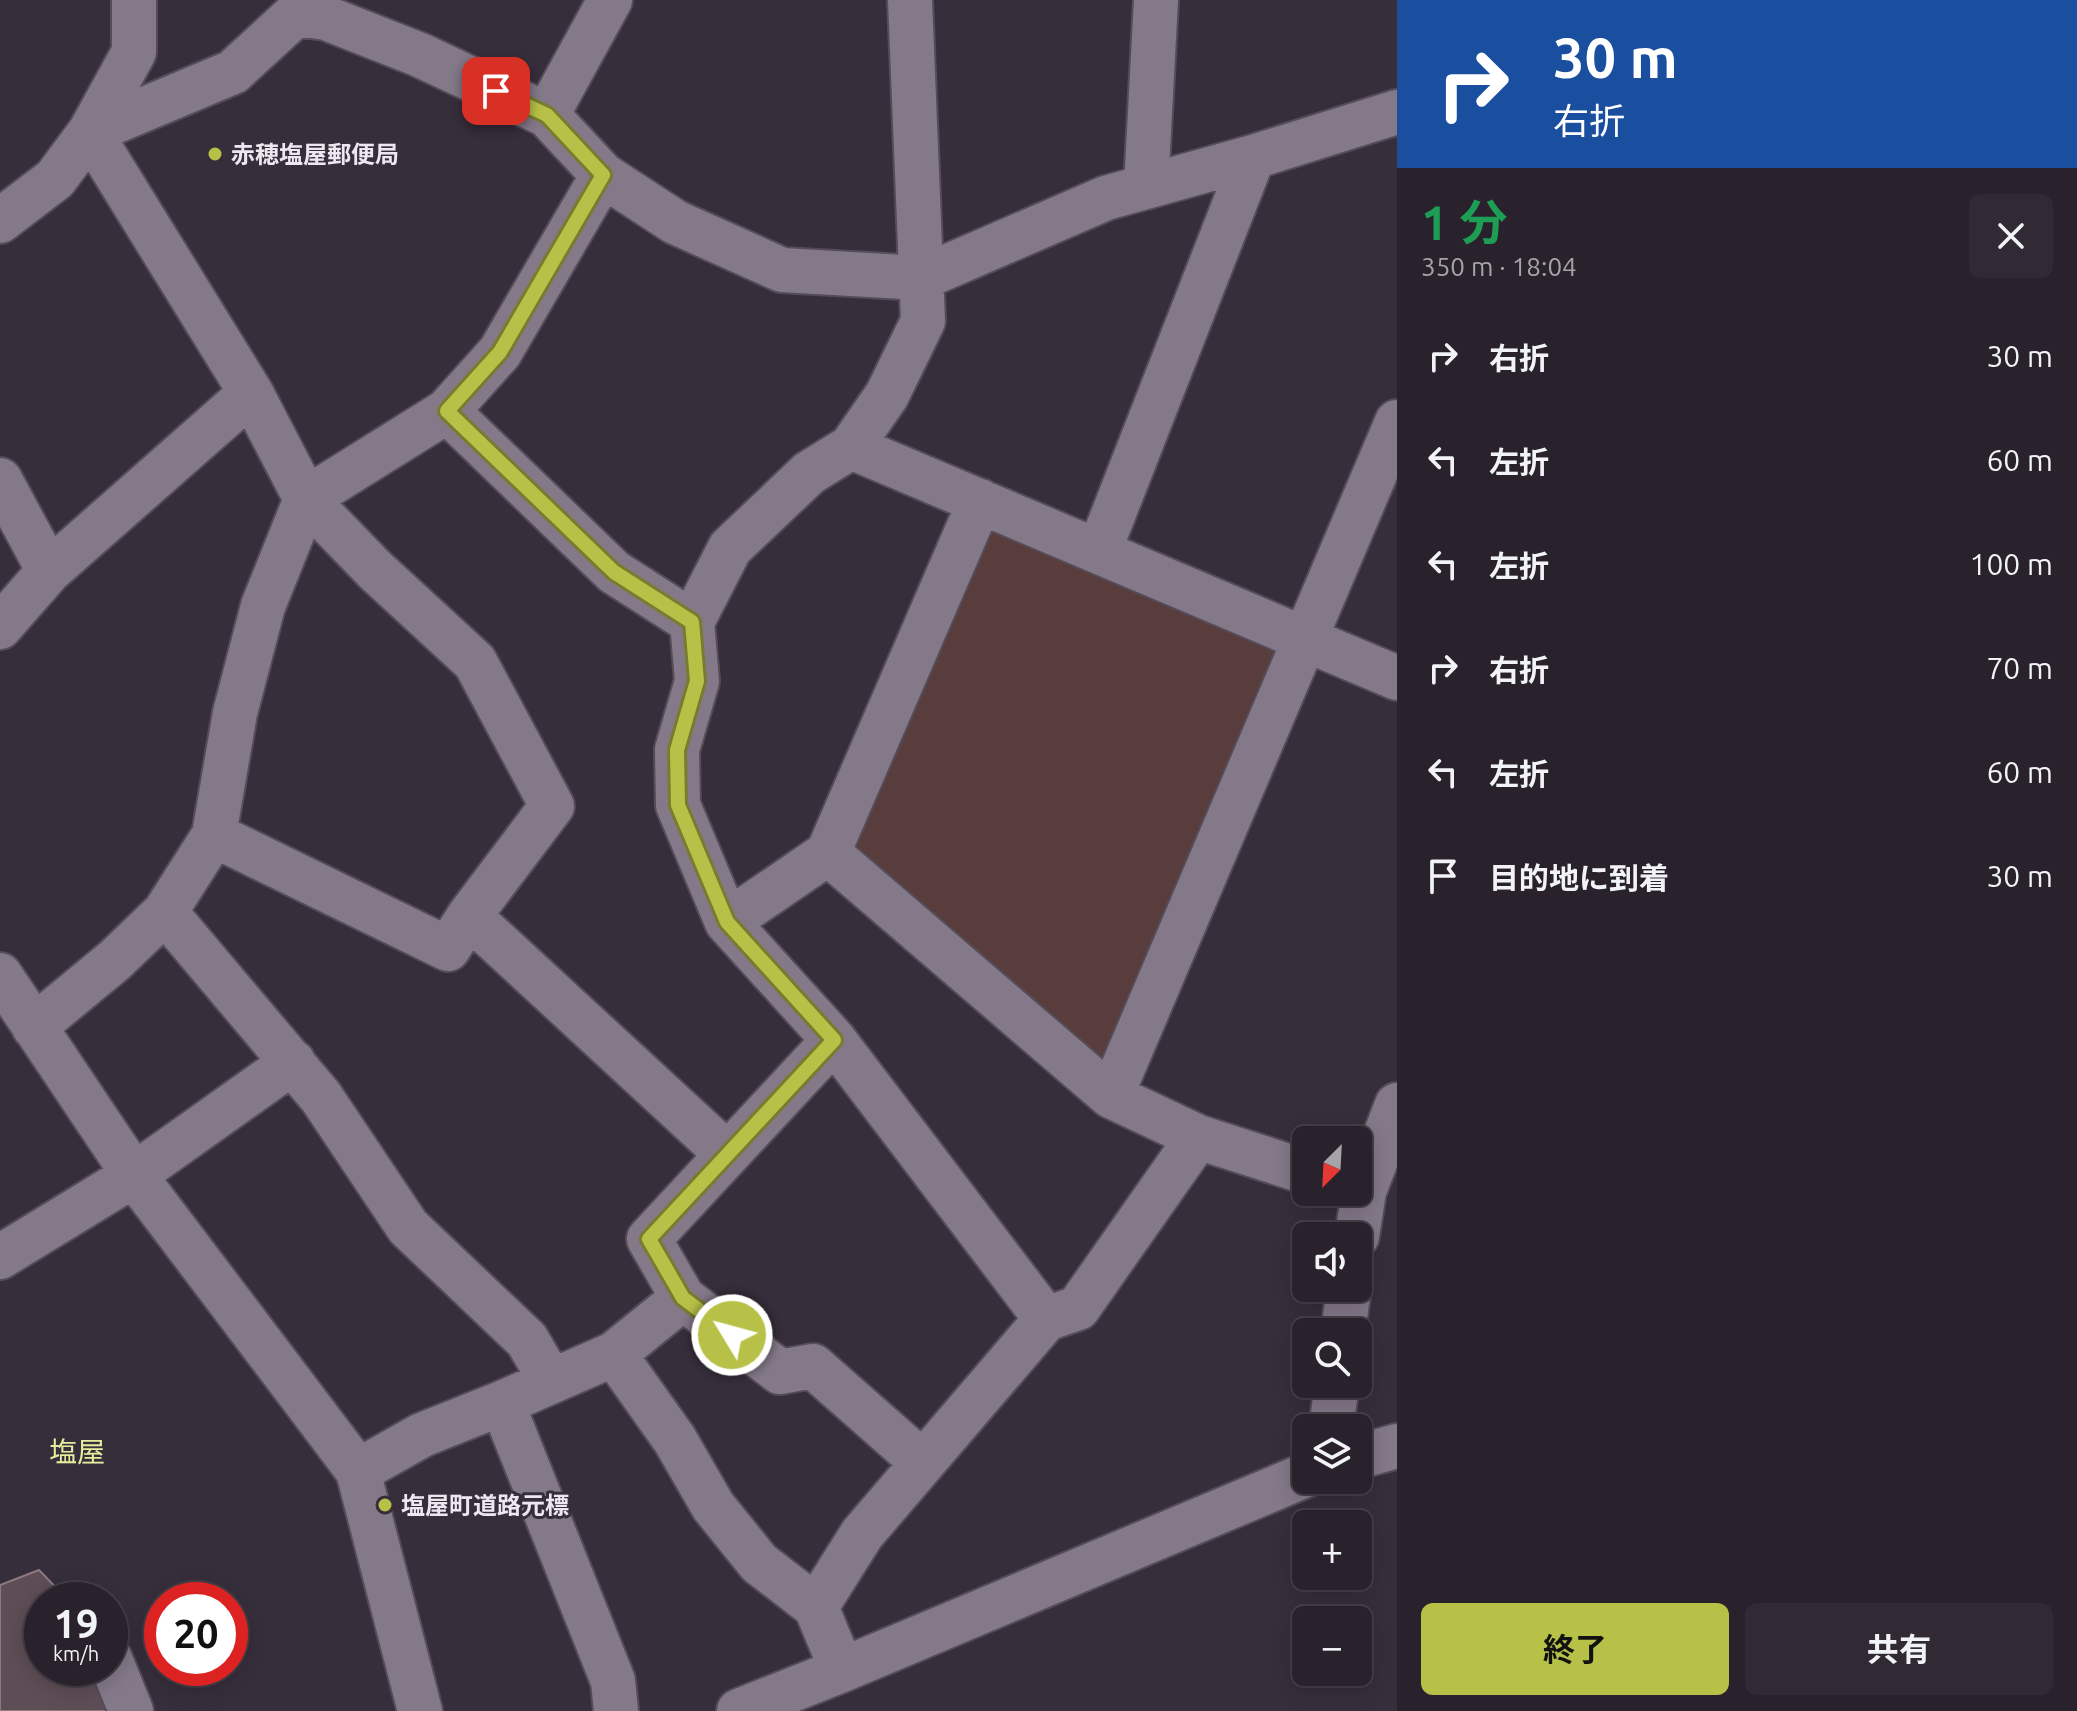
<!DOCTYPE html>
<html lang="ja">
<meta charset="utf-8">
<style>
body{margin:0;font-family:Ubuntu,"Noto Sans JP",sans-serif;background:#312a34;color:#f1f3f6;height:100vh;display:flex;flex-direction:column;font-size:30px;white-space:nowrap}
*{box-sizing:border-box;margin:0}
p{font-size:26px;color:#a5a4a9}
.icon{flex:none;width:44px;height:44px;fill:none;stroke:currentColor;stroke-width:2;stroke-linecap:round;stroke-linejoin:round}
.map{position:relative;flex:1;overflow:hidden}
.sheet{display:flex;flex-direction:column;background:#29222c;width:680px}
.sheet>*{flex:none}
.banner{background:#1a4fa0;color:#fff;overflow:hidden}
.needle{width:52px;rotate:204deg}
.tools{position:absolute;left:1292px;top:1126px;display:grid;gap:16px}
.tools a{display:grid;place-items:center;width:80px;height:80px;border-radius:12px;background:#29222c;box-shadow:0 4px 20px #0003,0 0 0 2px #453f48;font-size:40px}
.speed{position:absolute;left:24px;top:1582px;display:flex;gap:16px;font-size:40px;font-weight:700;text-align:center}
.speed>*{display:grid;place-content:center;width:104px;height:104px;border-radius:50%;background:#29222c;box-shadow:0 4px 20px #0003,0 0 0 2px #453f48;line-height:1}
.speed small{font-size:20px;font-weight:400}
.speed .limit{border:12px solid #d22;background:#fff;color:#111}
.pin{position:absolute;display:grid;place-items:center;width:68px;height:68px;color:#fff;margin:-34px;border-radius:16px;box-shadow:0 4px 12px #0006}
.me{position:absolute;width:88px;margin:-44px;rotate:307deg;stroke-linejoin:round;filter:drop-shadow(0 0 6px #0008)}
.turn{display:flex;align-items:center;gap:28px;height:168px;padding:0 24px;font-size:36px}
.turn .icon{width:104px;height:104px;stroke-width:2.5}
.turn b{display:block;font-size:56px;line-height:68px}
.round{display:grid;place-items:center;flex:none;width:84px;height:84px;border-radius:12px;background:#312a34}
.overview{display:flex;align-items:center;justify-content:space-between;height:136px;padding:0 24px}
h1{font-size:48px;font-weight:700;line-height:60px;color:#1e9e55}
.primary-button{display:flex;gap:16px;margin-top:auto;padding:16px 24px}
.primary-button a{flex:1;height:92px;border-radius:12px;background:#b7c147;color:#111;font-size:32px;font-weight:700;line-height:92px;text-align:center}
.primary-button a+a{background:#312a34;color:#f1f3f6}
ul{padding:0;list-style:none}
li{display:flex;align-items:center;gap:24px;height:104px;padding:0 24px}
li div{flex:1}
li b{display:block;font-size:30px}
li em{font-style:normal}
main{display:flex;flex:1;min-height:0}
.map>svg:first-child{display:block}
.green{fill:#593d3d}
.building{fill:#5e4d55;stroke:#8c7982;stroke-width:2}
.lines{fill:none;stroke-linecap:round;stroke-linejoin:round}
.minor-casing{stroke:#544c58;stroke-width:48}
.minor{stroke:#847989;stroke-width:44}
.route-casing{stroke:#777d2e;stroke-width:20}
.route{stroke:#b7c147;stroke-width:14}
.poi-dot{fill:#b7c147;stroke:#372e3b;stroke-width:3}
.labels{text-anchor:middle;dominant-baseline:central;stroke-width:6;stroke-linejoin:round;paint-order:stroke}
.poi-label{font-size:24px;font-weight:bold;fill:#ede7f0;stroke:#372e3b;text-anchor:start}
.quarter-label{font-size:28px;fill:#e4ec9e;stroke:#372e3b}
</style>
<main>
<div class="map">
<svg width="1397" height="1711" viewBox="0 0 1397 1711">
<rect width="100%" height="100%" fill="#372e3b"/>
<path class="green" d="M991 521 1268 636 1278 659 1108 1061 1090 1065 851 857 847 839Z"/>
<path class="building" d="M39 1570 68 1600H42V1668H97L114 1711H0V1585Z"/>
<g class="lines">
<defs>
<path id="minor" d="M910 0 923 321 887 395 851 447 809 473 730 548 692 622 697 681 677 750 678 805 727 922 834 1040 1046 1319
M547 115 610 0
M90 132 233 72 296 14 326 18 420 55 547 115 603 175 675 222 782 270 921 278 1106 198 1253 157 1397 112
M90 132 251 393 306 499 375 570 475 662 552 806 469 916 448 949 214 835
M1146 187 1156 0
M0 221 55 179 90 132 134 52V0
M447 411 614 572 692 622
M851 447 1397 678
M0 480 49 571
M1099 551 1253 157
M0 627 49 571 251 393
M828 853 1111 1096 1198 1137 1306 1172
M165 912 321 1097 408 1227 527 1340 551 1381
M469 916 727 1154
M727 922 828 853 980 501
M0 975 134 1175 358 1471 420 1711
M34 1027 115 960 165 912 214 835 235 713 263 606 306 499 447 411 500 352 603 175
M1111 1096 1397 422
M1357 1236 1364 1191 1397 1105
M0 1257 134 1175 293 1062
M683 1298 780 1372 813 1366 922 1462
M1343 1332 1349 1288
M614 1354 675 1440 713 1506 759 1563 816 1607 842 1670
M502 1403 613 1681 616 1711
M1331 1428 1337 1384
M1358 1457 1397 1446
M358 1471 422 1435 502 1403 614 1354 683 1298 649 1239 834 1040
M816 1607 862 1534 1046 1319 1078 1308 1198 1137
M110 1659 131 1711
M739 1711 842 1670 1306 1475"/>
</defs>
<use href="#minor" class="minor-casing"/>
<use href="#minor" class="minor"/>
</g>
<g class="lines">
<defs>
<path id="route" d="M496 91 547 115 603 175 500 352 447 411 614 572 692 622 697 681 677 750 678 805 727 922 834 1040 649 1239 683 1298 732 1335"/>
</defs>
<use href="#route" class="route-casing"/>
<use href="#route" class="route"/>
</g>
<g class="poi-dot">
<circle cx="215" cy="154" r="8"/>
<circle cx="385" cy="1505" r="8"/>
</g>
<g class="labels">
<g class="poi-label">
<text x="231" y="154">赤穂塩屋郵便局</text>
<text x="401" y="1505">塩屋町道路元標</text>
</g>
<g class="quarter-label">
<text x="77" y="1451">塩屋</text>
</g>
</g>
</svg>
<div class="tools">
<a><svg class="needle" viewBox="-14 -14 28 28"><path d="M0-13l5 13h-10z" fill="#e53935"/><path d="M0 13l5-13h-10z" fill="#a5a4a9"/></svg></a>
<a><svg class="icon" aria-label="sound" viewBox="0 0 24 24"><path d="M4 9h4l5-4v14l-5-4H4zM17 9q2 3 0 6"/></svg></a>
<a><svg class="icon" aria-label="search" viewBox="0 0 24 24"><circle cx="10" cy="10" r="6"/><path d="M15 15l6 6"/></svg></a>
<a><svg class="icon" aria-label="layers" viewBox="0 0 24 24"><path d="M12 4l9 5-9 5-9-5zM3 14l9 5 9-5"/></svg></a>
<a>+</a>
<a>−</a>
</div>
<div class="speed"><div>19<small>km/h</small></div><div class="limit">20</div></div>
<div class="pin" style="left:496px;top:91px;background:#d93025"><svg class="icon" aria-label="arrive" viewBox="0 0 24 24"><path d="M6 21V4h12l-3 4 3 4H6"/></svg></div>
<svg class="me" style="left:732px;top:1335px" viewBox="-20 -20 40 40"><circle r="17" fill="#b7c147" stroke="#fff" stroke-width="3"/><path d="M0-11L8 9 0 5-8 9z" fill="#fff"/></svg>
</div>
<section class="sheet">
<div class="banner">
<div class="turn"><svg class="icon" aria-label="right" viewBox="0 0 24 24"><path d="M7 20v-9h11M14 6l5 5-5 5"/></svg><div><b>30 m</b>右折</div></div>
</div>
<div class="overview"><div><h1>1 分</h1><p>350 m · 18:04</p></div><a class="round"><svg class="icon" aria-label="close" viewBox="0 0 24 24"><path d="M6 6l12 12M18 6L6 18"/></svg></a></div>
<ul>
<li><svg class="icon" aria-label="right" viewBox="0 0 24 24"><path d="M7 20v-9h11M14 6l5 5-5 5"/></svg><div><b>右折</b></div><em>30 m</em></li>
<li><svg class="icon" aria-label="left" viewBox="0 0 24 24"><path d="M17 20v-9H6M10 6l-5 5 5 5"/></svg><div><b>左折</b></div><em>60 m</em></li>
<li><svg class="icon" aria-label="left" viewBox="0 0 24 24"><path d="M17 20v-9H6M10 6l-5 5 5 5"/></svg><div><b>左折</b></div><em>100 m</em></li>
<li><svg class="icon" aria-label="right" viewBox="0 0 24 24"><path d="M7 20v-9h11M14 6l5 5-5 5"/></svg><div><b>右折</b></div><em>70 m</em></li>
<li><svg class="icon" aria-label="left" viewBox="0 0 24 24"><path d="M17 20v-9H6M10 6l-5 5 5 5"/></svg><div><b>左折</b></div><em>60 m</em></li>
<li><svg class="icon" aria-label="arrive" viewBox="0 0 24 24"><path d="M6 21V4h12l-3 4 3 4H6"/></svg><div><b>目的地に到着</b></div><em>30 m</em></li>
</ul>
<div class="primary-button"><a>終了</a><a>共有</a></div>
</section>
</main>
